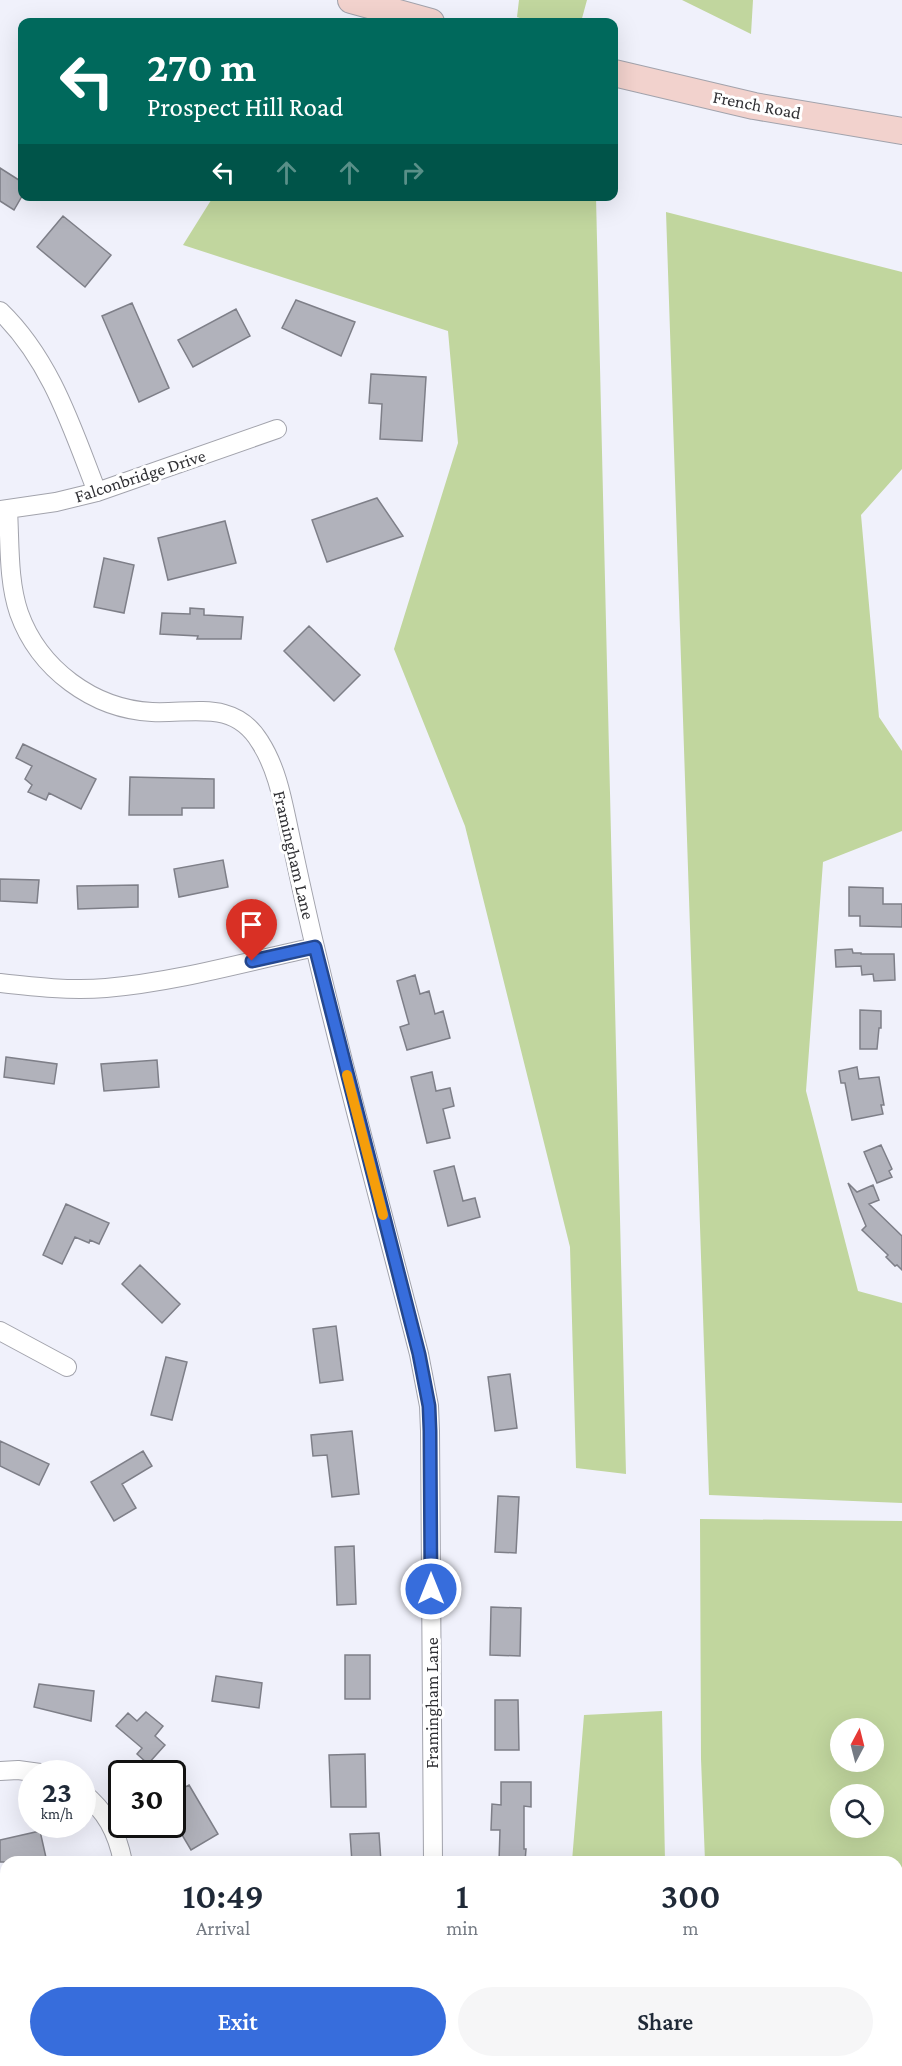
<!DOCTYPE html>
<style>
body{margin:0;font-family:"Crimson Pro",serif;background:#f6f6f7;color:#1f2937;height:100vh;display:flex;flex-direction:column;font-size:22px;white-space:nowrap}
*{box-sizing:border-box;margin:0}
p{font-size:20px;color:#747a83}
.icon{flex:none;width:33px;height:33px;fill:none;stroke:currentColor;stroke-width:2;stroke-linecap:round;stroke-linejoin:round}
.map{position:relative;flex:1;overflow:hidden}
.details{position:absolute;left:0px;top:1856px;width:903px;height:212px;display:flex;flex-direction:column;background:#fff;border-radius:18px 18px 0 0;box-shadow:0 6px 24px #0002}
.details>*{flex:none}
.banner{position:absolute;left:18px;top:18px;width:600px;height:183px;border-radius:12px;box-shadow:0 6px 24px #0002;background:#00695c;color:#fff;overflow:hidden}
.needle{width:39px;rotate:7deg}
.controls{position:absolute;left:830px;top:1718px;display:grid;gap:12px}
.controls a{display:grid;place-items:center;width:54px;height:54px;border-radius:50%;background:#fff;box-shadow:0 6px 24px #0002;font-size:30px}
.speed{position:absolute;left:18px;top:1760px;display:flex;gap:12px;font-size:30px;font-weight:700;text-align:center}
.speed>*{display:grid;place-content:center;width:78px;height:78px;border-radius:50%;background:#fff;box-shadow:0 6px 24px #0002;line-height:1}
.speed small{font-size:15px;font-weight:400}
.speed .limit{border:3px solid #111;border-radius:9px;background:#fff;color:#111}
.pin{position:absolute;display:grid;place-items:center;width:51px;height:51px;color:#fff;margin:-62px -26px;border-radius:50% 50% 50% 0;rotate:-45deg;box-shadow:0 0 6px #0007}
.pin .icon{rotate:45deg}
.me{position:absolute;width:66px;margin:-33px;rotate:0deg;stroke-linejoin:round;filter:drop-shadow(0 0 4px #0008)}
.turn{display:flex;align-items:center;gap:21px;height:126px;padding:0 30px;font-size:27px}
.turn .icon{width:78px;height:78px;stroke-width:2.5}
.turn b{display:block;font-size:42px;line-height:51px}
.lanes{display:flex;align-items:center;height:57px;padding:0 30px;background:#0003;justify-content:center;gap:30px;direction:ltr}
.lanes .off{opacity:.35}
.eta{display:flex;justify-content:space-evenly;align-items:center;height:102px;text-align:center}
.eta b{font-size:36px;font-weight:600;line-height:42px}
.cta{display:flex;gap:12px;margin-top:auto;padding:12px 30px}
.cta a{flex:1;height:69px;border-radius:36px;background:#376ddc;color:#fff;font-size:24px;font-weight:600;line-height:69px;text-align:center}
.cta a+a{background:#f6f6f7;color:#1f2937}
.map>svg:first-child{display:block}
.green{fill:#c1d69e;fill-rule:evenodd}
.building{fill:#b1b2bb;stroke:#7e7f88;stroke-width:1.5}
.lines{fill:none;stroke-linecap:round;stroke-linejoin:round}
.street-casing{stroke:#a2a3ac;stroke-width:20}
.secondary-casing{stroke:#a2a3ac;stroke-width:28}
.street{stroke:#fff;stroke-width:18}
.secondary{stroke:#f2d2cd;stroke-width:26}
.route-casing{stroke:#24478f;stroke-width:15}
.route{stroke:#376ddc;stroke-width:10}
.slow{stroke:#f59e0b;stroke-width:10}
.labels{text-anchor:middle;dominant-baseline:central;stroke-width:6;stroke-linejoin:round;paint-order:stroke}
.street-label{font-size:18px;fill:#303034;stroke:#fff}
</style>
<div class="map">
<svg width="902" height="2066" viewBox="0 0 902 2066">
<rect width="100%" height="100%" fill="#f0f1fb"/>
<path class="green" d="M519 0H587L581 22H531L517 17Z
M682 0H753L751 34Z
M213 197H596L626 1474 576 1468 570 1247 465 826 394 649 458 443 448 331 183 245Z
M666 212 902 272V469L861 515 879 717 902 751V831L823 862 806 1091 858 1291 902 1303V1503L709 1495Z
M700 1519 902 1521V2066H730L728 2061H897V1862L705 1861 701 1759ZM840 1728H873V1761H840ZM840 1794H873V1827H840Z
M662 1711 665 1861H572L584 1715Z
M0 1907 6 1938V2061H28L29 2066H0Z
M605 2061H704L706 2066H606Z"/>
<path class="building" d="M0 168 22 182V196L14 210 0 201Z
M63 216 111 255 85 287 37 247Z
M296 300 355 322 341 356 282 328Z
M132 303 169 388 139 402 102 316Z
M236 309 250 336 193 367 178 340Z
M371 374 426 377 422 441 380 439 382 404 369 403Z
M377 498 403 536 327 562 312 520Z
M225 521 236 563 168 580 158 538Z
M104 558 134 565 124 613 94 607Z
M190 608 204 609V615L243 617 241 639H197L198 636 160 634 162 613 190 614Z
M309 626 360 675 334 701 284 651Z
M23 744 96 779 81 809 49 793 46 800 28 792 32 785 25 779 32 766 16 758Z
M130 777 214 779V808H182V815H129Z
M223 860 228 887 179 897 174 869Z
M0 879 39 880 37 903 0 901Z
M138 885V907L78 909 77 886Z
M849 887 883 888V904H902V927L860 926V916H849Z
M852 949 853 953H861V954H894L895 980 874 981 873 974 862 975 861 966 836 967 835 950Z
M415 975 420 994 429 991 435 1014 443 1011 450 1038 407 1050 400 1027 409 1024 397 981Z
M860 1010 881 1011V1028H879L877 1049H860Z
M6 1057 57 1064 54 1084 4 1077Z
M157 1060 159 1087 104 1091 101 1064Z
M857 1067 859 1079 879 1077 884 1105H881L883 1114 852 1120 845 1083H841L839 1071Z
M432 1072 436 1091 450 1088 454 1106 443 1109 450 1138 427 1143 411 1077Z
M881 1145 892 1169 889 1171 892 1177 877 1183 864 1152Z
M454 1166 463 1201 475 1198 480 1217 448 1226 434 1171Z
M848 1183 857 1192 873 1185 879 1200 869 1204 902 1236V1270L897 1265 895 1266 886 1257 888 1255 862 1230 866 1226Z
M66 1204 109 1223 99 1244 90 1240 89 1243 75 1237 62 1264 43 1255Z
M140 1265 180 1304 162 1323 122 1284Z
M336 1326 343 1380 320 1383 313 1329Z
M166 1357 187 1362 172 1420 151 1415Z
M510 1374 517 1428 495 1431 488 1377Z
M352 1431 359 1494 332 1497 327 1455 313 1456 311 1435Z
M0 1441 49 1464 39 1485 0 1466Z
M143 1451 152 1466 122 1484 136 1508 114 1521 91 1482Z
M498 1496 519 1497 516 1553 495 1552Z
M354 1546 356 1604 337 1605 335 1547Z
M491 1607 521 1608 520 1656 490 1655Z
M345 1655H370V1699H345Z
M216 1676 262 1683 259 1708 212 1701Z
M39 1684 94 1691 91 1721 34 1707Z
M495 1700H518L519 1750H495Z
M146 1712 163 1726 155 1736 165 1745 148 1764 137 1754 142 1748 116 1726 128 1713 137 1721Z
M365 1754 366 1807H331L329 1755Z
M501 1782H531V1807L524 1806V1849H526L525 1862H499L500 1830H491L492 1804 501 1805Z
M189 1785 218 1834 191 1850 172 1818V1794Z
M40 1831 47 1862H0V1840Z
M379 1833 381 1862H352L350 1834Z"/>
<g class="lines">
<defs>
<path id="street" d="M0 311C51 360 72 428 97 492
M0 510 56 502 97 492 277 429
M8 510C10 543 8 581 19 613 39 669 93 709 152 712 193 714 234 699 260 742 278 770 283 803 290 835 298 872 306 910 315 947 347 1083 384 1218 419 1354L429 1406 430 1431 433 1862
M0 983C35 987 71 991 106 988 176 982 246 962 315 947
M0 1331 67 1367
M0 1771 18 1770 40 1773
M82 1792C106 1811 117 1832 123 1862
M135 2061V2066
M468 2061 470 2066"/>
<path id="secondary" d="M351 0 431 22
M614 73 754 106 902 131"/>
</defs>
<use href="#street" class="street-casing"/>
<use href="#secondary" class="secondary-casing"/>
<use href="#street" class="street"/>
<use href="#secondary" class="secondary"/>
</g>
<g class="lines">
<defs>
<path id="route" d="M252 961 315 947 419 1354 429 1406 430 1431 431 1589"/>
</defs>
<use href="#route" class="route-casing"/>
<use href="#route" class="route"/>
<path class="slow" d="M347 1075 383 1215"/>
</g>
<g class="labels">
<g class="street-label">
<text transform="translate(757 105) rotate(11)">French Road</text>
<text transform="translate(140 476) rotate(-18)">Falconbridge Drive</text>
<text transform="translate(294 855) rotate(77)">Framingham Lane</text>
<text transform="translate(432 1703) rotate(-90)">Framingham Lane</text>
</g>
</g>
</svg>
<div class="controls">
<a><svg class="needle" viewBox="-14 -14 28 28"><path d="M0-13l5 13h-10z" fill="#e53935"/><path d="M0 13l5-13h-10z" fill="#747a83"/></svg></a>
<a><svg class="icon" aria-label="search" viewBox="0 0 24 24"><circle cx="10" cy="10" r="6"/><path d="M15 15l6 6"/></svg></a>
</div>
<div class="speed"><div>23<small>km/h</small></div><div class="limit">30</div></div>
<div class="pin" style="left:252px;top:961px;background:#d93025"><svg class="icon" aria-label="arrive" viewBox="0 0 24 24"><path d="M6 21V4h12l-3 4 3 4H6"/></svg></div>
<svg class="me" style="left:431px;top:1589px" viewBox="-20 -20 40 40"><circle r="17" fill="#376ddc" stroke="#fff" stroke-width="3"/><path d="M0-11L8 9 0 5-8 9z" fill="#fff"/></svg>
<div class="banner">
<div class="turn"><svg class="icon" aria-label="left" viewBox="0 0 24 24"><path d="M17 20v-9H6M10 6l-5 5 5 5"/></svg><div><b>270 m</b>Prospect Hill Road</div></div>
<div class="lanes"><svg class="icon" aria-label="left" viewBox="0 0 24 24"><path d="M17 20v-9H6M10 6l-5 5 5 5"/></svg><svg class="icon off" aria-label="ahead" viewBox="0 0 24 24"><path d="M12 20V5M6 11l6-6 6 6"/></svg><svg class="icon off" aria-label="ahead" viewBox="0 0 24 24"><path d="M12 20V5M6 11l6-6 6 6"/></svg><svg class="icon off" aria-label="right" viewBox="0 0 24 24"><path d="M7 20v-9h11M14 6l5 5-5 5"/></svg></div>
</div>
<section class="details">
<div class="eta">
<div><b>10:49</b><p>Arrival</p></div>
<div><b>1</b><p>min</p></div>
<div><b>300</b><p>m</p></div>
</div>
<div class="cta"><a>Exit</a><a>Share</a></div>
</section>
</div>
